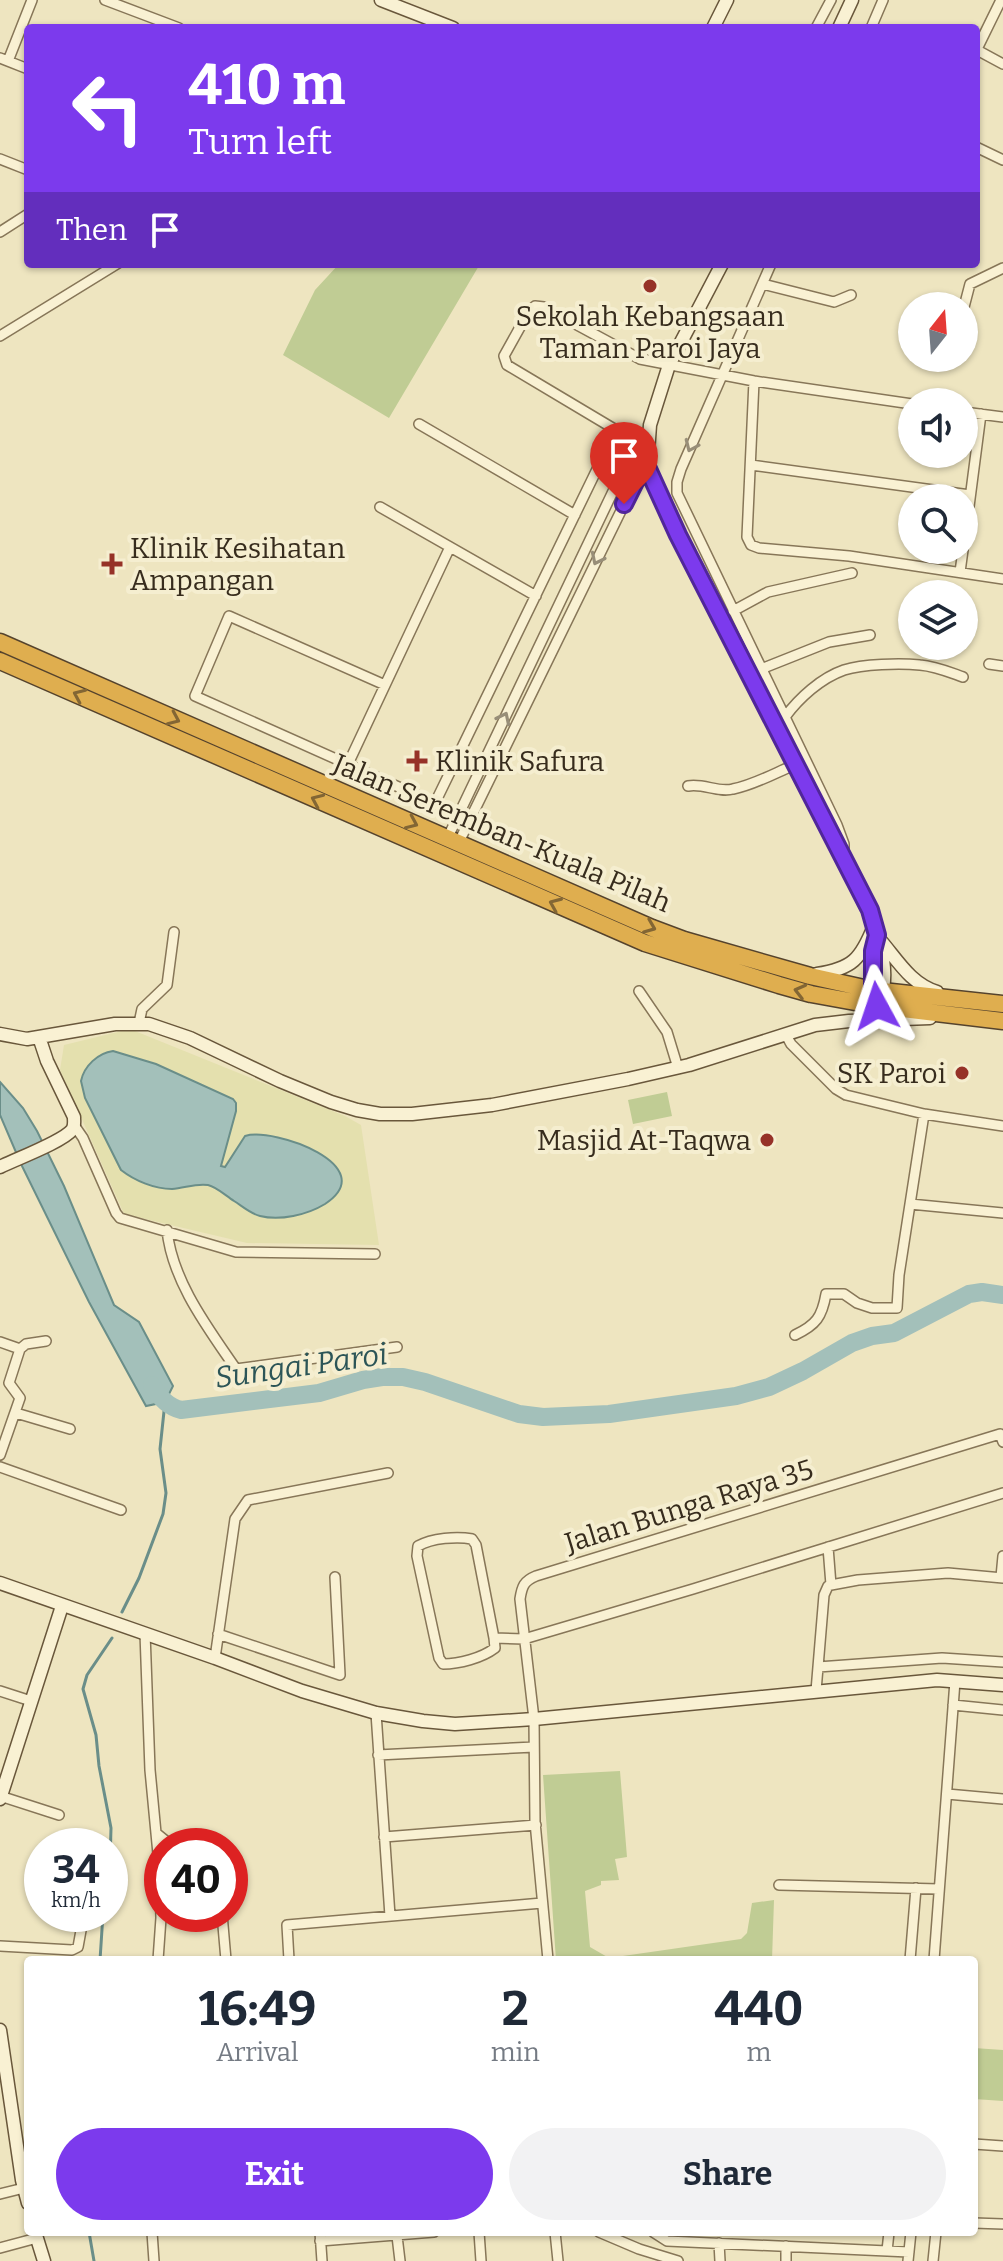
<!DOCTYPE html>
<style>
body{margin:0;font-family:Bitter,serif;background:#f2f2f3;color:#1f2937;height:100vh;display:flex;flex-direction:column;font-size:30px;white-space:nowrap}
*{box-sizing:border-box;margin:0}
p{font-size:26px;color:#747a83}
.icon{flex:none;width:44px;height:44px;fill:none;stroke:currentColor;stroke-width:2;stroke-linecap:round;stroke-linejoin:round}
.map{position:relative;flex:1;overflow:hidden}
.panel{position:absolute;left:24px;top:1956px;width:954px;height:280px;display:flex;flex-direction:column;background:#fff;border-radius:8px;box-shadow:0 2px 6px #0004}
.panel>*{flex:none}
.hud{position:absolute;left:24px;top:24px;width:956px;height:244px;border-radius:8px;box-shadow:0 2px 6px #0004;background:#7c3aed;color:#fff;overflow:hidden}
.needle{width:52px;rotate:17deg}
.tools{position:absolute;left:898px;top:292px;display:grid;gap:16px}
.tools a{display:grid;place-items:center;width:80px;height:80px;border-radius:50%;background:#fff;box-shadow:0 2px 6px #0004;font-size:40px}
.speed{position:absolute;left:24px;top:1828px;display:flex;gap:16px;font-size:40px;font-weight:700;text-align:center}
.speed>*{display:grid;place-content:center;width:104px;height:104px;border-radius:50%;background:#fff;box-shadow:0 2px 6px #0004;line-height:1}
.speed small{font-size:20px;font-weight:400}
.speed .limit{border:12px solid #d22;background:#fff;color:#111}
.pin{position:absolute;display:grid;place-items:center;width:68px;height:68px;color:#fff;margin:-82px -34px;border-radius:50% 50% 50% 0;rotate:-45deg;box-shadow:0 0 8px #0007}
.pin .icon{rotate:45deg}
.me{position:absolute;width:88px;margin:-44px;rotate:355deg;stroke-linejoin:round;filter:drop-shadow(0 0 6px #0008)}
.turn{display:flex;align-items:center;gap:28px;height:168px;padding:0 32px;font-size:36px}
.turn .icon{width:104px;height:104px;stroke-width:2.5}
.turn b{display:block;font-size:56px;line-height:68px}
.then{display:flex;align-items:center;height:76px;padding:0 32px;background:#0003;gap:16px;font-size:30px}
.eta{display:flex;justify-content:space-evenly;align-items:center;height:136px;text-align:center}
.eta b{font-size:48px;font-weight:700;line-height:56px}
.action{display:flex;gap:16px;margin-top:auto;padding:16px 32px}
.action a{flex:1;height:92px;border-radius:48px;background:#7c3aed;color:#fff;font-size:32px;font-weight:700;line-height:92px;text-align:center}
.action a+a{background:#f2f2f3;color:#1f2937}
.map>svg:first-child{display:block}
.farmland{fill:#e4e0ae}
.green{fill:#c0cc94}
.water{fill:#a3c0ba;stroke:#6a8e89;stroke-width:2}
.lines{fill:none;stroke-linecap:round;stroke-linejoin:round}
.stream{stroke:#6a8e89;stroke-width:3}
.river{stroke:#a3c0ba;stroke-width:18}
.street-casing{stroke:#877658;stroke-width:12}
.secondary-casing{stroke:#69573b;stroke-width:15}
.highway-casing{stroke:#55432d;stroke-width:19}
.street{stroke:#f9f1d3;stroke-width:9}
.secondary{stroke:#f9f1d3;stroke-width:12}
.highway{stroke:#dfae4f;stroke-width:16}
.oneway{stroke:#988e78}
.oneway2{stroke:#836634}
.route-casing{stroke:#51269a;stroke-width:20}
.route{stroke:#7c3aed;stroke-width:14}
.poi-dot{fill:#963228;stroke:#f5eed0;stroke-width:3}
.labels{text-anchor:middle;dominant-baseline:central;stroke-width:8;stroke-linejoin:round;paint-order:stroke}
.poi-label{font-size:28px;fill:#372c1d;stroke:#f5eed0;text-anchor:start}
.street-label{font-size:28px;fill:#372c1d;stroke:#f5eed0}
.water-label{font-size:30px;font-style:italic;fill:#2c5557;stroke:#f5eed0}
</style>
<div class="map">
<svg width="1003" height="2261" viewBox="0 0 1003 2261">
<rect width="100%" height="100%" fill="#eee5c0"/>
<path class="farmland" d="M130 1029 345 1116 361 1125 379 1245 247 1243 124 1214 60 1070 64 1045Z"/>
<path class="green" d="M339 264H480L389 418 283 355 315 290Z
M667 1092 672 1116 633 1124 628 1100Z
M620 1771 627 1857 615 1859 619 1880 601 1881V1885L585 1891 590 1947 609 1958 741 1939 747 1933 752 1903 774 1900 772 1960H556L543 1775Z
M974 2048 1003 2050V2101L974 2099Z"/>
<path class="water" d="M113 1051 156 1064 233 1099 236 1103V1111L221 1166 225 1167 245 1136C274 1127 383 1166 325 1204 307 1215 280 1221 260 1216 251 1214 242 1206 234 1201 226 1196 217 1187 208 1185 196 1183 185 1188 172 1189 155 1189 135 1181 121 1170L85 1098 81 1081C84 1066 98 1053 113 1051Z
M0 1082 23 1108 37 1131 64 1186 114 1305 139 1322 173 1386 165 1402 146 1406 89 1302 21 1164 0 1115Z"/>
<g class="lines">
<path class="stream" d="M122 1612 139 1578 163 1514 166 1493 160 1449 165 1402
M110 1863 111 1828 99 1766 96 1735 83 1689 87 1675 112 1638
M100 1960 103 1914
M89 2232 94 2261"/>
<path class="river" d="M152 1385C159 1397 168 1407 181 1410L319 1393 363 1380 382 1377H403L425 1382 519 1414 543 1417 609 1414 736 1396 769 1387 803 1371 852 1343 872 1336 894 1333 969 1294 982 1292 1003 1295"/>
<defs>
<path id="street" d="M105 0 179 28
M816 28 831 0
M871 28 883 0
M977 50 1003 64
M976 51 1001 0
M0 58 28 69
M8 61 32 0
M976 147 1003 160
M0 159 28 170
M0 232 28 214
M771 264 681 469 677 482V493L837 825 844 844V857
M763 284 834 302 851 295
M964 307 970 284 1003 268
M0 336 117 264
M754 381 747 537 751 545 759 548 849 556 1003 579
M964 412 1003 417
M419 424 575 515
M648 438 616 430 507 365 504 356 529 311 535 306 544 307 640 359 754 381 912 404
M751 465 970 495
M380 507 536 596
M964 545 981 414
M960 572 963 550
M733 611 768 592 852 573
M989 664 1003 666
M761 669 829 642 870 635
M385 685 229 616 195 696 459 814
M785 717C799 698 821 678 844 670 863 664 900 663 920 665 935 666 949 672 963 677
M348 764 450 547
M688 786C704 783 718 793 733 789 754 785 775 773 794 765
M435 803 616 430
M447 839 627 462 634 456H647
M458 844 637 478 640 472 647 467
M639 991 667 1032 678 1068
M139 1023 142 1009 167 985 174 932
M786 1035 791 1044 836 1089 846 1095 924 1114 1003 1126
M74 1125 83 1138 116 1213 120 1218 236 1252 375 1254
M910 1204 1003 1213
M167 1230C172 1281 208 1328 236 1369L397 1347
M795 1335C816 1325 822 1317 826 1294H844L857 1303 872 1308H897L899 1275 924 1114
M0 1342 20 1349
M16 1413 70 1429
M0 1455 20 1398 9 1383 20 1349 26 1344 46 1341
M0 1467 121 1510
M1001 1577 1003 1556
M831 1585 858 1580 948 1573 1003 1578
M145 1633 150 1770 160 1875 161 1918 158 1960
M218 1634 340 1675 335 1577
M494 1638 495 1648C482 1658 459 1664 443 1664L439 1658 417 1556 418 1546C432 1538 457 1536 472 1539L476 1545 494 1638 524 1639 693 1589 1003 1493
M215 1658 235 1519 248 1500 388 1473
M818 1667 942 1658 1003 1662
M0 1691 31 1701
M816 1691 824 1595 828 1586 831 1585 828 1547
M953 1705 1003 1710
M376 1713 390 1916
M378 1755 534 1747
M947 1794 1003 1799
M0 1796 59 1815
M156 1833 172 1846
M384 1837 536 1825
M779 1885 939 1889
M222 1914 226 1960
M0 1946 72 1950 78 1947 84 1914
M289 1960 287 1925 542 1903
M548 1960 535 1822 534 1719 520 1599C522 1586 524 1581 536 1576L1000 1434 1003 1442
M910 1960 916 1888
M934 1960 955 1681
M974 2144 1003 2146
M0 2194 24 2188
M974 2223 1003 2224
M152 2232 154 2261
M320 2232 322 2261
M479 2232 481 2261
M555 2232 558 2261
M599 2232 639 2249 678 2261
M653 2232 667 2241 909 2252
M397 2236 400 2261
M320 2241 434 2232
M719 2243 720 2261
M786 2246V2261
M0 2248 37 2238
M887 2251 889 2232
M908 2261 911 2232
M933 2261 936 2232"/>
<path id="secondary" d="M381 0 453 28
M713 28 727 0
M839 28 852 0
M722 264 669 365 650 425 647 467 678 535 870 910C878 938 891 971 880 999
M881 941C898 961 911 984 937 992
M817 974C852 969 861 959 874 926
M875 995 873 951 876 938
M0 1034 27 1039 115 1024H149L190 1038 280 1081 331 1102 357 1110 380 1114H412L492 1105 628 1079 689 1065 815 1025 849 1021 930 1018
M0 1167C16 1159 62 1142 72 1130 75 1126 74 1123 74 1117L47 1061 39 1037
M0 1583 215 1658 302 1691 376 1713 423 1721 455 1724 534 1719 937 1680 1003 1685
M0 1799 62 1606
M0 2030 22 2180 28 2203
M35 2232 44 2261"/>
<path id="highway" d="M0 642 652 928 684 940 810 976 873 990 1003 1004
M0 661 645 943 779 985 811 994 877 1006 1003 1021"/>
</defs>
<use href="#street" class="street-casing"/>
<use href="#secondary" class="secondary-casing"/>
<use href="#highway" class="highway-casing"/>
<use href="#street" class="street"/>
<use href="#secondary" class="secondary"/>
<use href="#highway" class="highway"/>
</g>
<defs><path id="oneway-chevron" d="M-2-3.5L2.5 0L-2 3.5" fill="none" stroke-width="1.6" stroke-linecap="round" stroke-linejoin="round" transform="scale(2)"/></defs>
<g class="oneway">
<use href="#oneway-chevron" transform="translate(691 446) rotate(114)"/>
<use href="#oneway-chevron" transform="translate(597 559) rotate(116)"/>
<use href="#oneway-chevron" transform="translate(504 718) rotate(-64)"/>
</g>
<g class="oneway2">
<use href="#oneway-chevron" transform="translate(79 695) rotate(-156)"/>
<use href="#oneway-chevron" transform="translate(174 719) rotate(24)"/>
<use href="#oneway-chevron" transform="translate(317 800) rotate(-156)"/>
<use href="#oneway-chevron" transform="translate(412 823) rotate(24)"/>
<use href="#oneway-chevron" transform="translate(555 904) rotate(-157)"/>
<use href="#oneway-chevron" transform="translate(650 927) rotate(22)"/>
<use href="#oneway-chevron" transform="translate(800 991) rotate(-166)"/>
</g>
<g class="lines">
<defs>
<path id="route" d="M624 504 640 472 647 467 678 535 870 910 877 935 873 951V990L877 1006"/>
</defs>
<use href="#route" class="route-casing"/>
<use href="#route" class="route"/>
</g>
<g class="poi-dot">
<circle cx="650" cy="286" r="8"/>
<path d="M108 552h8v8h8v8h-8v8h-8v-8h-8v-8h8z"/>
<path d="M413 749h8v8h8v8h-8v8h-8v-8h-8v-8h8z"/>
<circle cx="962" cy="1073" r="8"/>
<circle cx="767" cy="1140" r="8"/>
</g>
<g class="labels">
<g class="poi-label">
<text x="650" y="316" text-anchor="middle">Sekolah Kebangsaan<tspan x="650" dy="32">Taman Paroi Jaya</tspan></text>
<text x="130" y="548">Klinik Kesihatan<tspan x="130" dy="32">Ampangan</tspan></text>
<text x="435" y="761">Klinik Safura</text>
<text x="946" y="1073" text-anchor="end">SK Paroi</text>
<text x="751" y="1140" text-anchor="end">Masjid At-Taqwa</text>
</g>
<g class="street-label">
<text transform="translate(502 833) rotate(23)">Jalan Seremban-Kuala Pilah</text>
<text transform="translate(689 1506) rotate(-17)">Jalan Bunga Raya 35</text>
</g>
<g class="water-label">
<text transform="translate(301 1366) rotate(-8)">Sungai Paroi</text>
</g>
</g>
</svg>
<div class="tools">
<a><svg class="needle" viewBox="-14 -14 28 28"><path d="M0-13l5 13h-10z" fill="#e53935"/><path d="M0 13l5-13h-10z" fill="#747a83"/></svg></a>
<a><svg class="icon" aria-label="sound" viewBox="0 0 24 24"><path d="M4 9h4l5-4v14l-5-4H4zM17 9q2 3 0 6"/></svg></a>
<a><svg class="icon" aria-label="search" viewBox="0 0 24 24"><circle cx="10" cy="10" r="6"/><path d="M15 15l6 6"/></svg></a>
<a><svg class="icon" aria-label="layers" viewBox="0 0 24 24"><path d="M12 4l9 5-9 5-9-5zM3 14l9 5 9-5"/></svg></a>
</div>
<div class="speed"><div>34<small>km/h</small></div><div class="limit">40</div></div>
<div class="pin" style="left:624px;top:504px;background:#d93025"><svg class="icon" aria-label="arrive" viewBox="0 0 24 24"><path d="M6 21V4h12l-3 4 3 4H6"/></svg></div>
<svg class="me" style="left:877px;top:1006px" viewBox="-20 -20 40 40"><path d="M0-17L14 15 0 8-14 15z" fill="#7c3aed" stroke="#fff" stroke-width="4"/></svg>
<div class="hud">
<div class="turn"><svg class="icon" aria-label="left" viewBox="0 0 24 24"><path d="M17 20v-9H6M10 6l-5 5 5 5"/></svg><div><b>410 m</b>Turn left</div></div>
<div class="then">Then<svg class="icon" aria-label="arrive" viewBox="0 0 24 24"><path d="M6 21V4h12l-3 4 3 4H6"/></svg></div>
</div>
<section class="panel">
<div class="eta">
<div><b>16:49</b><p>Arrival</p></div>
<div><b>2</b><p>min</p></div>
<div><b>440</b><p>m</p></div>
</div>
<div class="action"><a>Exit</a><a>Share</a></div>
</section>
</div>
